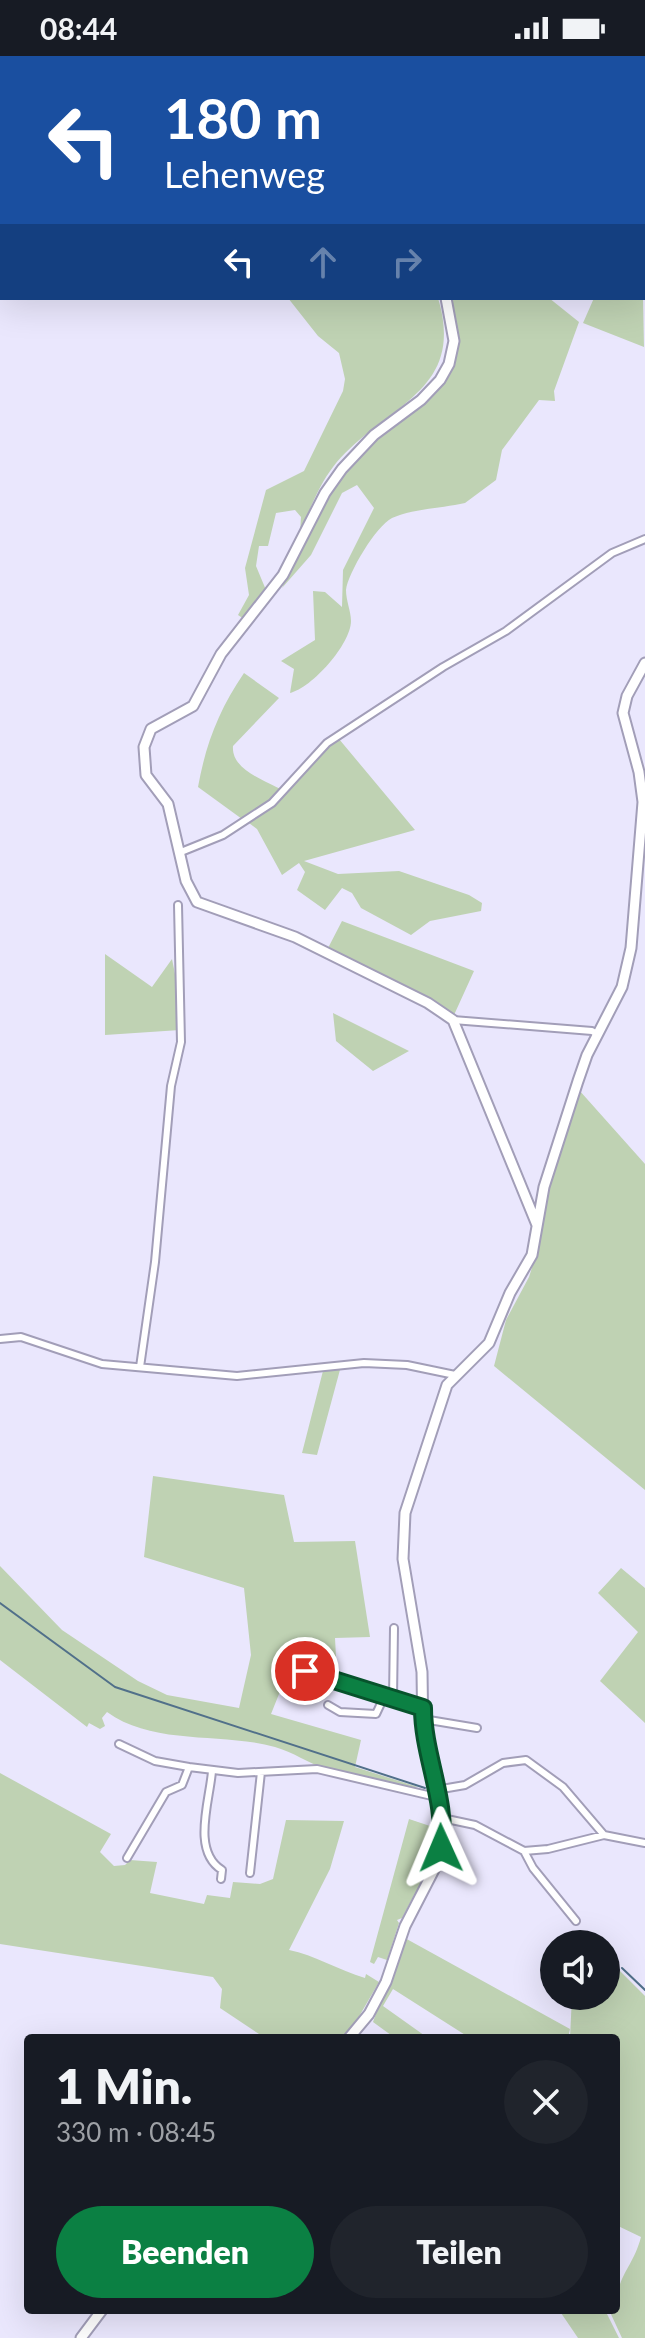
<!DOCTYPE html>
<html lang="de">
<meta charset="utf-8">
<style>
body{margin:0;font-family:Lato,sans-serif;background:#20242c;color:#f1f3f6;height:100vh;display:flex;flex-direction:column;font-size:30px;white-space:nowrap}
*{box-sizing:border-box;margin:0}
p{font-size:26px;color:#9ea1a6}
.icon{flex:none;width:44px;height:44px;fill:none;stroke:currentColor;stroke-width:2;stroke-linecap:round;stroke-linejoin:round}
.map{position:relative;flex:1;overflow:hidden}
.details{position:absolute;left:24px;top:1978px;width:596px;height:280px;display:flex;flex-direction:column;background:#171b24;border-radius:8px;box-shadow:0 8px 32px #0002}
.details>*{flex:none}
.banner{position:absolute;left:0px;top:0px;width:646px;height:244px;box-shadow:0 8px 32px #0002;background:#1a4fa0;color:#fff;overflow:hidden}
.fabs{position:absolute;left:540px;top:1874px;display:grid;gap:16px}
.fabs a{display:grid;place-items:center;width:80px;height:80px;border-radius:50%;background:#171b24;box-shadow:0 8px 32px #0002;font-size:40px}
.pin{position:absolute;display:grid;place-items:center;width:68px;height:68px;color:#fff;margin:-34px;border:4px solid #fff;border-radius:50%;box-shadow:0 2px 8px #0007}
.me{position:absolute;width:88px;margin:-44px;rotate:359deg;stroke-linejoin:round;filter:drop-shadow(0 0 6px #0008)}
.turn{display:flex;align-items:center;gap:28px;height:168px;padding:0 32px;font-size:36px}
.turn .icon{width:104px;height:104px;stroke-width:2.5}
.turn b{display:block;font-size:56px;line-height:68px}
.lanes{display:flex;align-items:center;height:76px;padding:0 32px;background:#0003;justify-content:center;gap:40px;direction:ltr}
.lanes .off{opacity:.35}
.round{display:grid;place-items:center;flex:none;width:84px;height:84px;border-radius:42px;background:#20242c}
.head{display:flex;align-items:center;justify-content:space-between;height:136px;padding:0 32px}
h1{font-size:48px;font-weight:800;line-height:60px}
.primary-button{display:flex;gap:16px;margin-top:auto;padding:16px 32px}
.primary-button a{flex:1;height:92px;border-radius:48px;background:#0b8043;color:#fff;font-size:32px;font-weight:800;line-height:92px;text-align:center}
.primary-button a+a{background:#20242c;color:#f1f3f6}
.status{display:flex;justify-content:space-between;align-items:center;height:56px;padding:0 40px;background:#171b24;direction:ltr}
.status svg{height:22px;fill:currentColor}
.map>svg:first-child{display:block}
.green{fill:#bfd2b3}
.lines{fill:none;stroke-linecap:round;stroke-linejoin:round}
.stream{stroke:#51708a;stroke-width:2}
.street-casing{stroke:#a29eb8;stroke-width:10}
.secondary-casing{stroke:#a29eb8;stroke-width:13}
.street{stroke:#fff;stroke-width:6}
.secondary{stroke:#fff;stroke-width:9}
.route-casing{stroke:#07532c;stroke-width:20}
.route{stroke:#0b8043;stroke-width:14}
</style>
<div class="status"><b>08:44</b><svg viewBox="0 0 49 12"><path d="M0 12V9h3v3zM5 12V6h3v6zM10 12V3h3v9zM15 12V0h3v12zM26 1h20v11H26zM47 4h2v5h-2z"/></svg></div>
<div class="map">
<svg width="645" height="2282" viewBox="0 0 645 2282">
<rect width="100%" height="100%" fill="#eae7fd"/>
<path class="green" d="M0 0H379L2 2V73Z
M288 242H438C467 338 383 348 333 411 319 429 309 455 300 477L301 461 295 454 276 457 268 490H259L256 510 266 534 244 563 238 559 249 539 245 512 266 434 304 415 343 335 345 323 339 297 318 280Z
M450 242H549L579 266 554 335 555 345 539 344 502 394 496 424 465 447C443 452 412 453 392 462 376 470 348 517 346 534 346 545 351 555 351 565 351 588 312 632 290 637L294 613 281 605 315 584 313 535 325 536 342 551 343 514 374 452 357 429 342 437 311 499 282 532C299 497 313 453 337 423 350 406 368 388 385 375 437 333 474 317 450 242Z
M594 242H643L644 291 583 267Z
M244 617 279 642 233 690C231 714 265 724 282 734L272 746 242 763 198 731C206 687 219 654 244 617Z
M339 683 415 774 304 805 338 818 399 815 469 839 482 847 481 855 430 865 411 879 361 852 352 837 342 832 325 854 297 834 305 816 299 807 282 819 257 773 245 764 272 750 329 688Z
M342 865 474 915 454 959 327 894Z
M105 898 152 931 172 903 179 938 180 974 105 979Z
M333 957 409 995 373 1015 336 985Z
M579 1034 645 1108V1434L494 1310 506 1264 529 1221 538 1193 548 1128Z
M341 1310 317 1399 302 1397 324 1311Z
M153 1420 284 1439 294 1486 355 1485 370 1581 335 1582 336 1601 318 1591 306 1607 289 1613 271 1658 361 1684 355 1711 418 1731 410 1733C382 1726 353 1722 326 1713 308 1707 293 1696 275 1691 221 1676 154 1690 107 1656L102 1662 105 1670 100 1673 89 1667 87 1671 0 1604V1510L62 1574 138 1625 167 1639 239 1652 251 1599 244 1532 144 1501Z
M621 1512 645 1532V1667L600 1625 638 1576 598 1537Z
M0 1717 111 1778 100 1796 114 1810 125 1809 130 1804 157 1806 150 1837 204 1848 207 1839 230 1842 233 1826 260 1828 273 1823 286 1764 344 1765 330 1813 289 1894C314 1899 339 1914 365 1922L366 1918 379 1926 357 1964 341 1982H265L220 1952 222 1933 213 1921 0 1888Z
M409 1763 436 1772 422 1824 402 1862 397 1864 399 1867 387 1904 378 1901 374 1908 370 1906Z
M403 1881 570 1973 568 1982H470L393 1933 383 1950 428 1982H395L373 1966Z
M606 1901 645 1940V2282H622L609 2254H616C616 2219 633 2212 641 2181L616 2169V1982H570L572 1940H606Z
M559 2254H605L619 2282H578Z"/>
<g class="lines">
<path class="stream" d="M0 1547 115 1631 425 1732
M622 1912 645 1934"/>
<defs>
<path id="street" d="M181 796 223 779 272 747 327 687 443 611 506 575 612 497 645 483
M453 964 592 975 597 978
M0 1283 21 1281 102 1308 237 1320 364 1307 407 1309 455 1319
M140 1311 155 1206 171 1030 181 986 178 849
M305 1615 423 1652
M393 1642 394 1572
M328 1649 340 1656 376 1658 384 1641
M423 1663 477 1672
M119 1688 155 1705 189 1711
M212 1715C210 1744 191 1795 222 1814L221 1823
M436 1734 465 1729 503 1707 526 1704 563 1731 604 1779
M442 1762 475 1769 524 1795 548 1793 604 1779 645 1787
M524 1795 533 1812 576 1865
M127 1802 166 1736 182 1729 189 1711 238 1717 317 1713 436 1741
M250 1817 261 1716"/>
<path id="secondary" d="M385 2V0
M446 242 454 285 449 308 440 324 421 344 374 379 342 413 325 437 283 519 221 598 193 650 151 673 144 691 146 719 168 748 186 825 197 846 295 881 428 947 453 964 537 1169
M349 1982 369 1958 386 1926 405 1870 438 1806 443 1776 423 1681 422 1616 403 1503 405 1457 447 1329 489 1287 510 1237 532 1199 544 1131 578 1025 587 999 622 931 631 892 643 746 639 716 623 657 627 640 645 607
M81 2282 102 2254"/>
</defs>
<use href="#street" class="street-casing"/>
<use href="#secondary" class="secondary-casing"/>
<use href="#street" class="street"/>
<use href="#secondary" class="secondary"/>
</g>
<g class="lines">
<defs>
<path id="route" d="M305 1615 423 1652C423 1699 447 1744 441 1792"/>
</defs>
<use href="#route" class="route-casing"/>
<use href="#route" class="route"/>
</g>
</svg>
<div class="fabs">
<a><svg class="icon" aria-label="sound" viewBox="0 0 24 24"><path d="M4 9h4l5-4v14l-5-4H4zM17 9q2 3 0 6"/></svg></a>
</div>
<div class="pin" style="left:305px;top:1615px;background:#d93025"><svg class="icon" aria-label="arrive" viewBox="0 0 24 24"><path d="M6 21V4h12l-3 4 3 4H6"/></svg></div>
<svg class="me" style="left:441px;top:1792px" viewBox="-20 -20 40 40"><path d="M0-17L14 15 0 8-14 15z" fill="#0b8043" stroke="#fff" stroke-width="4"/></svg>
<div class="banner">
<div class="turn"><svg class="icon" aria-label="left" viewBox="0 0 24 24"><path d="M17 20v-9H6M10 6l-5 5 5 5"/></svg><div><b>180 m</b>Lehenweg</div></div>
<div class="lanes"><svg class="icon" aria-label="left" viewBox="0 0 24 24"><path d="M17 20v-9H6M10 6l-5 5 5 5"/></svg><svg class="icon off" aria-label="ahead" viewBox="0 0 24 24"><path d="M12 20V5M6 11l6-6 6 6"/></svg><svg class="icon off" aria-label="right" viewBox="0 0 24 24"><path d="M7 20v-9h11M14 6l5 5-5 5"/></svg></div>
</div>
<section class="details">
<div class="head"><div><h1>1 Min.</h1><p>330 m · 08:45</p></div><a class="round"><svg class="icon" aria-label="close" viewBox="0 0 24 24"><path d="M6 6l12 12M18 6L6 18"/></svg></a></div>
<div class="primary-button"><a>Beenden</a><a>Teilen</a></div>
</section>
</div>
